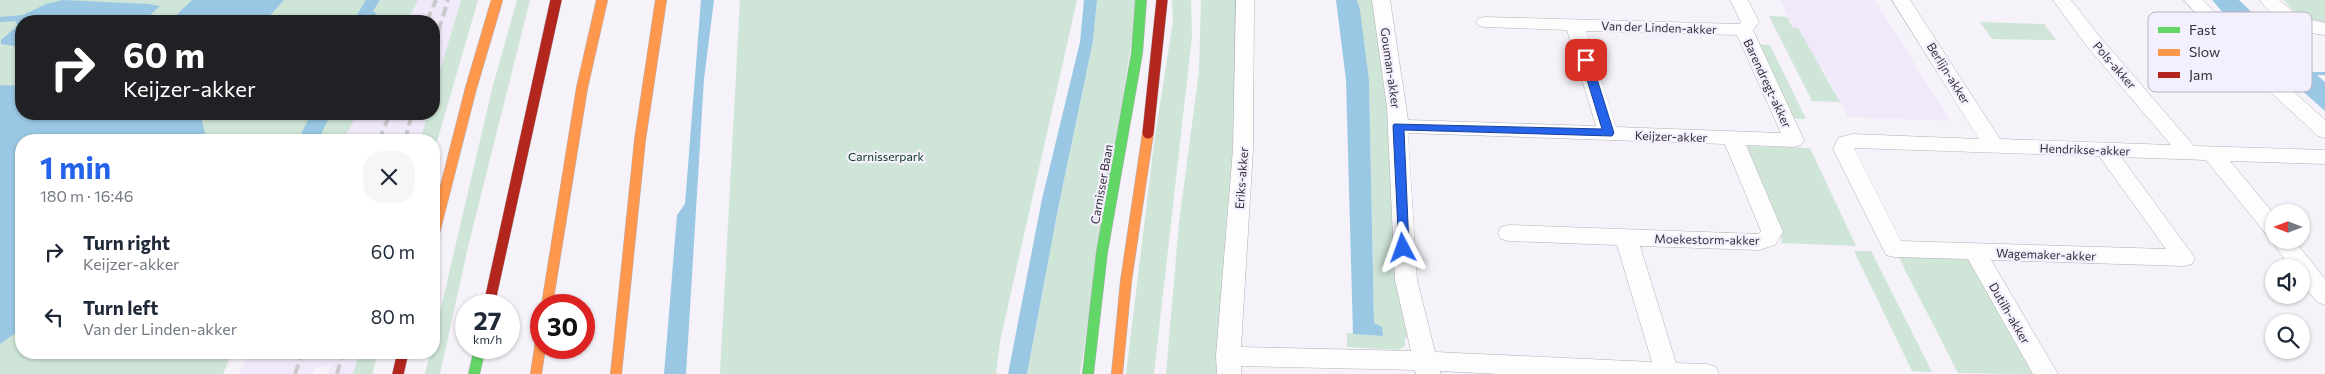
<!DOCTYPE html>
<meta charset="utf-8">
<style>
body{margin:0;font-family:Commissioner,sans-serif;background:#f6f6f7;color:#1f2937;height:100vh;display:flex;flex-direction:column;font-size:19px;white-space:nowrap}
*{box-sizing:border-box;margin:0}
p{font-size:16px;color:#747a83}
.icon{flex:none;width:28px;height:28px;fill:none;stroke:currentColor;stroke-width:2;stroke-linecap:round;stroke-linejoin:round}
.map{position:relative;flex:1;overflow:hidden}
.panel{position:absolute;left:15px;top:134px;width:425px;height:225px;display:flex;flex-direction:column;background:#fff;border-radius:20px;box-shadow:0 1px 4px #0004}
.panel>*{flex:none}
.banner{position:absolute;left:15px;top:15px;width:425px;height:105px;border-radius:20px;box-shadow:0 1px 4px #0004;background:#202124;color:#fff;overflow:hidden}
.needle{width:32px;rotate:270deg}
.controls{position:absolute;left:2265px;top:204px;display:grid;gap:10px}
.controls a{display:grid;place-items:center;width:45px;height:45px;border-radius:50%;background:#fff;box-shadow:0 1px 4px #0004;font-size:25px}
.speed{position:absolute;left:455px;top:294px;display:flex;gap:10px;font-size:25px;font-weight:700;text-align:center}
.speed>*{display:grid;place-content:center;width:65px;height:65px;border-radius:50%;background:#fff;box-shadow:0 1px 4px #0004;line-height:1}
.speed small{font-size:12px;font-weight:400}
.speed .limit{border:8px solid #d22;background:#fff;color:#111}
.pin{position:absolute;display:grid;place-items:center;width:42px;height:42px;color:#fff;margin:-21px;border-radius:10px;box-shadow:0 2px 8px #0006}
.me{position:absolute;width:55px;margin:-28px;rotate:356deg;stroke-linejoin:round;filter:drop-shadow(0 0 4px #0008)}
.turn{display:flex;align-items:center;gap:18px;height:105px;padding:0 25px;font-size:22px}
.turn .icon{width:65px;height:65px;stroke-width:2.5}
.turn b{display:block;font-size:35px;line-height:42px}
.round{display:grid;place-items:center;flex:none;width:52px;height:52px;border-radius:20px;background:#f6f6f7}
.headline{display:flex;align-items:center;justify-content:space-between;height:85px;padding:0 25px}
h1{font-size:30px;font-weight:700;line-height:38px;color:#2563eb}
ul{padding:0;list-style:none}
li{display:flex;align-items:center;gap:15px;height:65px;padding:0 25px}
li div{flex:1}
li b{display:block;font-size:19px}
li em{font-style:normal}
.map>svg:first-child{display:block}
.built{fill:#f0e9fa}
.green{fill:#cee5d7}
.water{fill:#9ac8e4}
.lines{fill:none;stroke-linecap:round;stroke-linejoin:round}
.street-casing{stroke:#b2afb8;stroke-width:1}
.fast-casing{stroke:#b2afb8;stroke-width:12}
.slow-casing{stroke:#b2afb8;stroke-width:12}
.jam-casing{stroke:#b2afb8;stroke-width:12}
.street{fill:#fefdfe;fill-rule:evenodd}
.fast{stroke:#63d668;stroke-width:11}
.slow{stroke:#ff974d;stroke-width:11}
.jam{stroke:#b3261e;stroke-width:11}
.rail{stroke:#cacacc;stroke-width:4;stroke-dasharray:10 5;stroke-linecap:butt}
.route{fill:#2563eb;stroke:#184099}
.labels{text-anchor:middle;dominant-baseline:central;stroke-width:4.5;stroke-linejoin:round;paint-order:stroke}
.street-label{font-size:12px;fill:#332e3b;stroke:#f4effc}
.park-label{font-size:12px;fill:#06361b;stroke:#f4effc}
.key{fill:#f4effc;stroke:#bab5c2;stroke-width:1}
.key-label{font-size:14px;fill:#332e3b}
</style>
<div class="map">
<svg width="2325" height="374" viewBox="0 0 2325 374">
<rect width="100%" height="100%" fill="#f5f2f9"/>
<path class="built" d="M418 0H461L434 91V21H407Z
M1781 0H1875L1950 121 1848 117 1822 67H1818L1798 28H1793Z
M357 114H428L420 140H343Z
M249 353H359L353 374H328L331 365 315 368 312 374H239Z"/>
<path class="green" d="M0 0H418L407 21H21V114H357L343 140H21V352L232 353 223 374H0Z
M461 0H478L434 152V140H420L428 114H434V91Z
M517 0H530L468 247 440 374H425L430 353 434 352V338L492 89Z
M740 0H1077L1000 341 996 374H720Z
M1097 0H1138L1080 374H1027L1059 204 1093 41Z
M1172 0H1191L1192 36 1154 374H1126L1155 136 1173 21Z
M1201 0H1242L1222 374H1166L1179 223 1199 71Z
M1357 0H1373L1390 111 1411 337 1405 338V346L1398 350 1347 347V333L1383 336 1374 324 1369 80Z
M2284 0H2325V23L2294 17 2295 12Z
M1769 16 1787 17 1793 28H1798L1840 102 1812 101Z
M1980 22 2044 24 2056 40 1992 39Z
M1753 44 1770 45 1806 119 1788 118Z
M1743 146 1810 148 1856 246 1781 243 1782 239Z
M1854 251H1871L1932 372 1912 371Z
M1898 256 1960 258 1970 261 2038 374 1958 373Z
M359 353H378L372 374H353Z"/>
<path class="water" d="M63 0 148 4 160 6 144 21H21V47L1 44V40L17 26 16 21 0 22V17L23 15 46 4Z
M192 0H284L265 21H170Z
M366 0H380L373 11 382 19 381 21H353Z
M701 0H714L704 79 686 374H664L677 215 685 204Z
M1084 0H1097L1093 41 1059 204 1027 374H1008L1042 199 1080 42Z
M1336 0H1357L1360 10 1369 80 1374 323 1382 327 1383 336 1353 334 1346 80Z
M2212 0H2239L2313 72H2325V75H2317L2325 82V111L2254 48Z
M0 85 21 86V114H203L202 122 207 140H21V329L0 344Z
M311 114H331L318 140H298Z"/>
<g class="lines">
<defs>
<path id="street" d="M1236 0H1254L1253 149 1241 347 1411 351 1395 280 1387 107 1372 0H1390L1408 120 1596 126 1567 30 1485 27 1479 26 1476 22 1479 18 1485 17 1739 24 1741 22 1730 0H1748L1759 22 1753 30 1804 140 1801 145 1794 147 1746 145 1783 232 1775 245 1759 250 1640 246 1676 363 1707 364 1716 367 1719 374H1499L1440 371V374H1416L1415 370 1241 366V374H1217L1216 356 1233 149ZM1586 31 1737 35 1781 133 1616 127ZM1408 133 1725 144 1761 231 1758 234 1509 225 1501 227 1498 233 1501 239 1509 241 1617 245 1652 362 1435 352 1417 280Z
M1892 0H1910L2000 139 2171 145 2086 45 2053 0H2071L2100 37 2194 146 2325 150V164L2230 161 2274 214V240H2294L2325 279V305L2317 302 2301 282V268H2291L2271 240 2273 236 2266 234 2206 160 2121 157 2195 258 2192 264 2184 266 1991 260 2058 374H2033L1968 259 1894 257 1886 255 1833 149 1838 138 1852 134 1979 139ZM1854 148 2099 156 2166 249 1901 241Z
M2184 0H2203L2262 63 2325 120V138L2318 136 2248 71Z
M2260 0H2279L2300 17 2325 23V35C2298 32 2276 23 2260 0Z"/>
<path id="fast" d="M474 374 480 348
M1088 374 1102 252 1137 53 1141 0"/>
<path id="slow" d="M434 233 471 88 497 0
M547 305 582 88 602 0
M536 374 541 341
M616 374 640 140 661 0
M1117 374 1126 281 1148 133"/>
<path id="jam" d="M1148 133 1162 0
M489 305 556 0
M398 374 403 352"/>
</defs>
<use href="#street" class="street-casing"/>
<use href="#fast" class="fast-casing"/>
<use href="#slow" class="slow-casing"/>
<use href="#jam" class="jam-casing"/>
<use href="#street" class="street"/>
<use href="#fast" class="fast"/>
<use href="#slow" class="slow"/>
<use href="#jam" class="jam"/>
<path class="rail" d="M427 21 436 0
M434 45 448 0
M379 140 390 114
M405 140 412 114
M295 374 303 352
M337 374 343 352"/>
</g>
<path class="route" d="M1586 57 1591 60 1614 133 1612 136 1404 130 1409 248 1407 251H1399L1393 126 1394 124 1602 129 1581 60Z"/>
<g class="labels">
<g class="street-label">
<text transform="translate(1659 27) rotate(2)">Van der Linden-akker</text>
<text transform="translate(2115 65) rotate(49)">Pols-akker</text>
<text transform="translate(1391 68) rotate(82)">Gouman-akker</text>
<text transform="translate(1949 73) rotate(58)">Berlijn-akker</text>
<text transform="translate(1768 83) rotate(65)">Barendregt-akker</text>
<text transform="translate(1671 136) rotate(2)">Keijzer-akker</text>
<text transform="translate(2085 149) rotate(2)">Hendrikse-akker</text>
<text transform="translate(1241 178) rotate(-86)">Eriks-akker</text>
<text transform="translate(1101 184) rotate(-80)">Carnisser Baan</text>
<text transform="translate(1707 239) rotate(1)">Moekestorm-akker</text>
<text transform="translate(2046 254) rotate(2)">Wagemaker-akker</text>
<text transform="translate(2010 313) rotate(60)">Dutilh-akker</text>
</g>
<g class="park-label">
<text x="886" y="156">Carnisserpark</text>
</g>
</g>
<rect x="2148" y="12" width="164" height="80" rx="8" class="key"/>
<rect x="2158" y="27" width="22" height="6" fill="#63d668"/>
<rect x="2158" y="49" width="22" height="7" fill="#ff974d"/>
<rect x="2158" y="72" width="22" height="6" fill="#b3261e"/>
<g class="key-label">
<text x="2189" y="35">Fast</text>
<text x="2189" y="57">Slow</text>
<text x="2189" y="80">Jam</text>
</g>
</svg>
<div class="controls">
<a><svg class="needle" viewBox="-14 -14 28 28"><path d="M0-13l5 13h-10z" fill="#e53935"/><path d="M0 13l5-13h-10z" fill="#747a83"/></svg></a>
<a><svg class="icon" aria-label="sound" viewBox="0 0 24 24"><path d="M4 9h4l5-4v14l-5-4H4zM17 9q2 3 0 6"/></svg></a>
<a><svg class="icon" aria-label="search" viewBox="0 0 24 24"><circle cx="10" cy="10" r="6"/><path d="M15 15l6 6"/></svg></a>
</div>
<div class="speed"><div>27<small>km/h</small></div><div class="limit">30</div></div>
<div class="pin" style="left:1586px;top:60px;background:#d93025"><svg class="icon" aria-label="arrive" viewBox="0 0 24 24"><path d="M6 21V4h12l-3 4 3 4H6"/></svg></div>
<svg class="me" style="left:1403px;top:248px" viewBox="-20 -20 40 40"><path d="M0-17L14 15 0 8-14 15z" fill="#2563eb" stroke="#fff" stroke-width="4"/></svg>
<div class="banner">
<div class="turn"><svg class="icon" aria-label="right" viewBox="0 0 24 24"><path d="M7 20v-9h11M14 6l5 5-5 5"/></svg><div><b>60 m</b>Keijzer-akker</div></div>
</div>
<section class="panel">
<div class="headline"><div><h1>1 min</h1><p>180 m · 16:46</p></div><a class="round"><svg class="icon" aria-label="close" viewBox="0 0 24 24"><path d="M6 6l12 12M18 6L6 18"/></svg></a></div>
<ul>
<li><svg class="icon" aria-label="right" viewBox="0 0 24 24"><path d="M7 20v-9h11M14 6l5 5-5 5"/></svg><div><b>Turn right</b><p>Keijzer-akker</p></div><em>60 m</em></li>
<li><svg class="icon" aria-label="left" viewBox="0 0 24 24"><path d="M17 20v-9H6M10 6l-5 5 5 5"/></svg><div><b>Turn left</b><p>Van der Linden-akker</p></div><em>80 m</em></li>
</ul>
</section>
</div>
